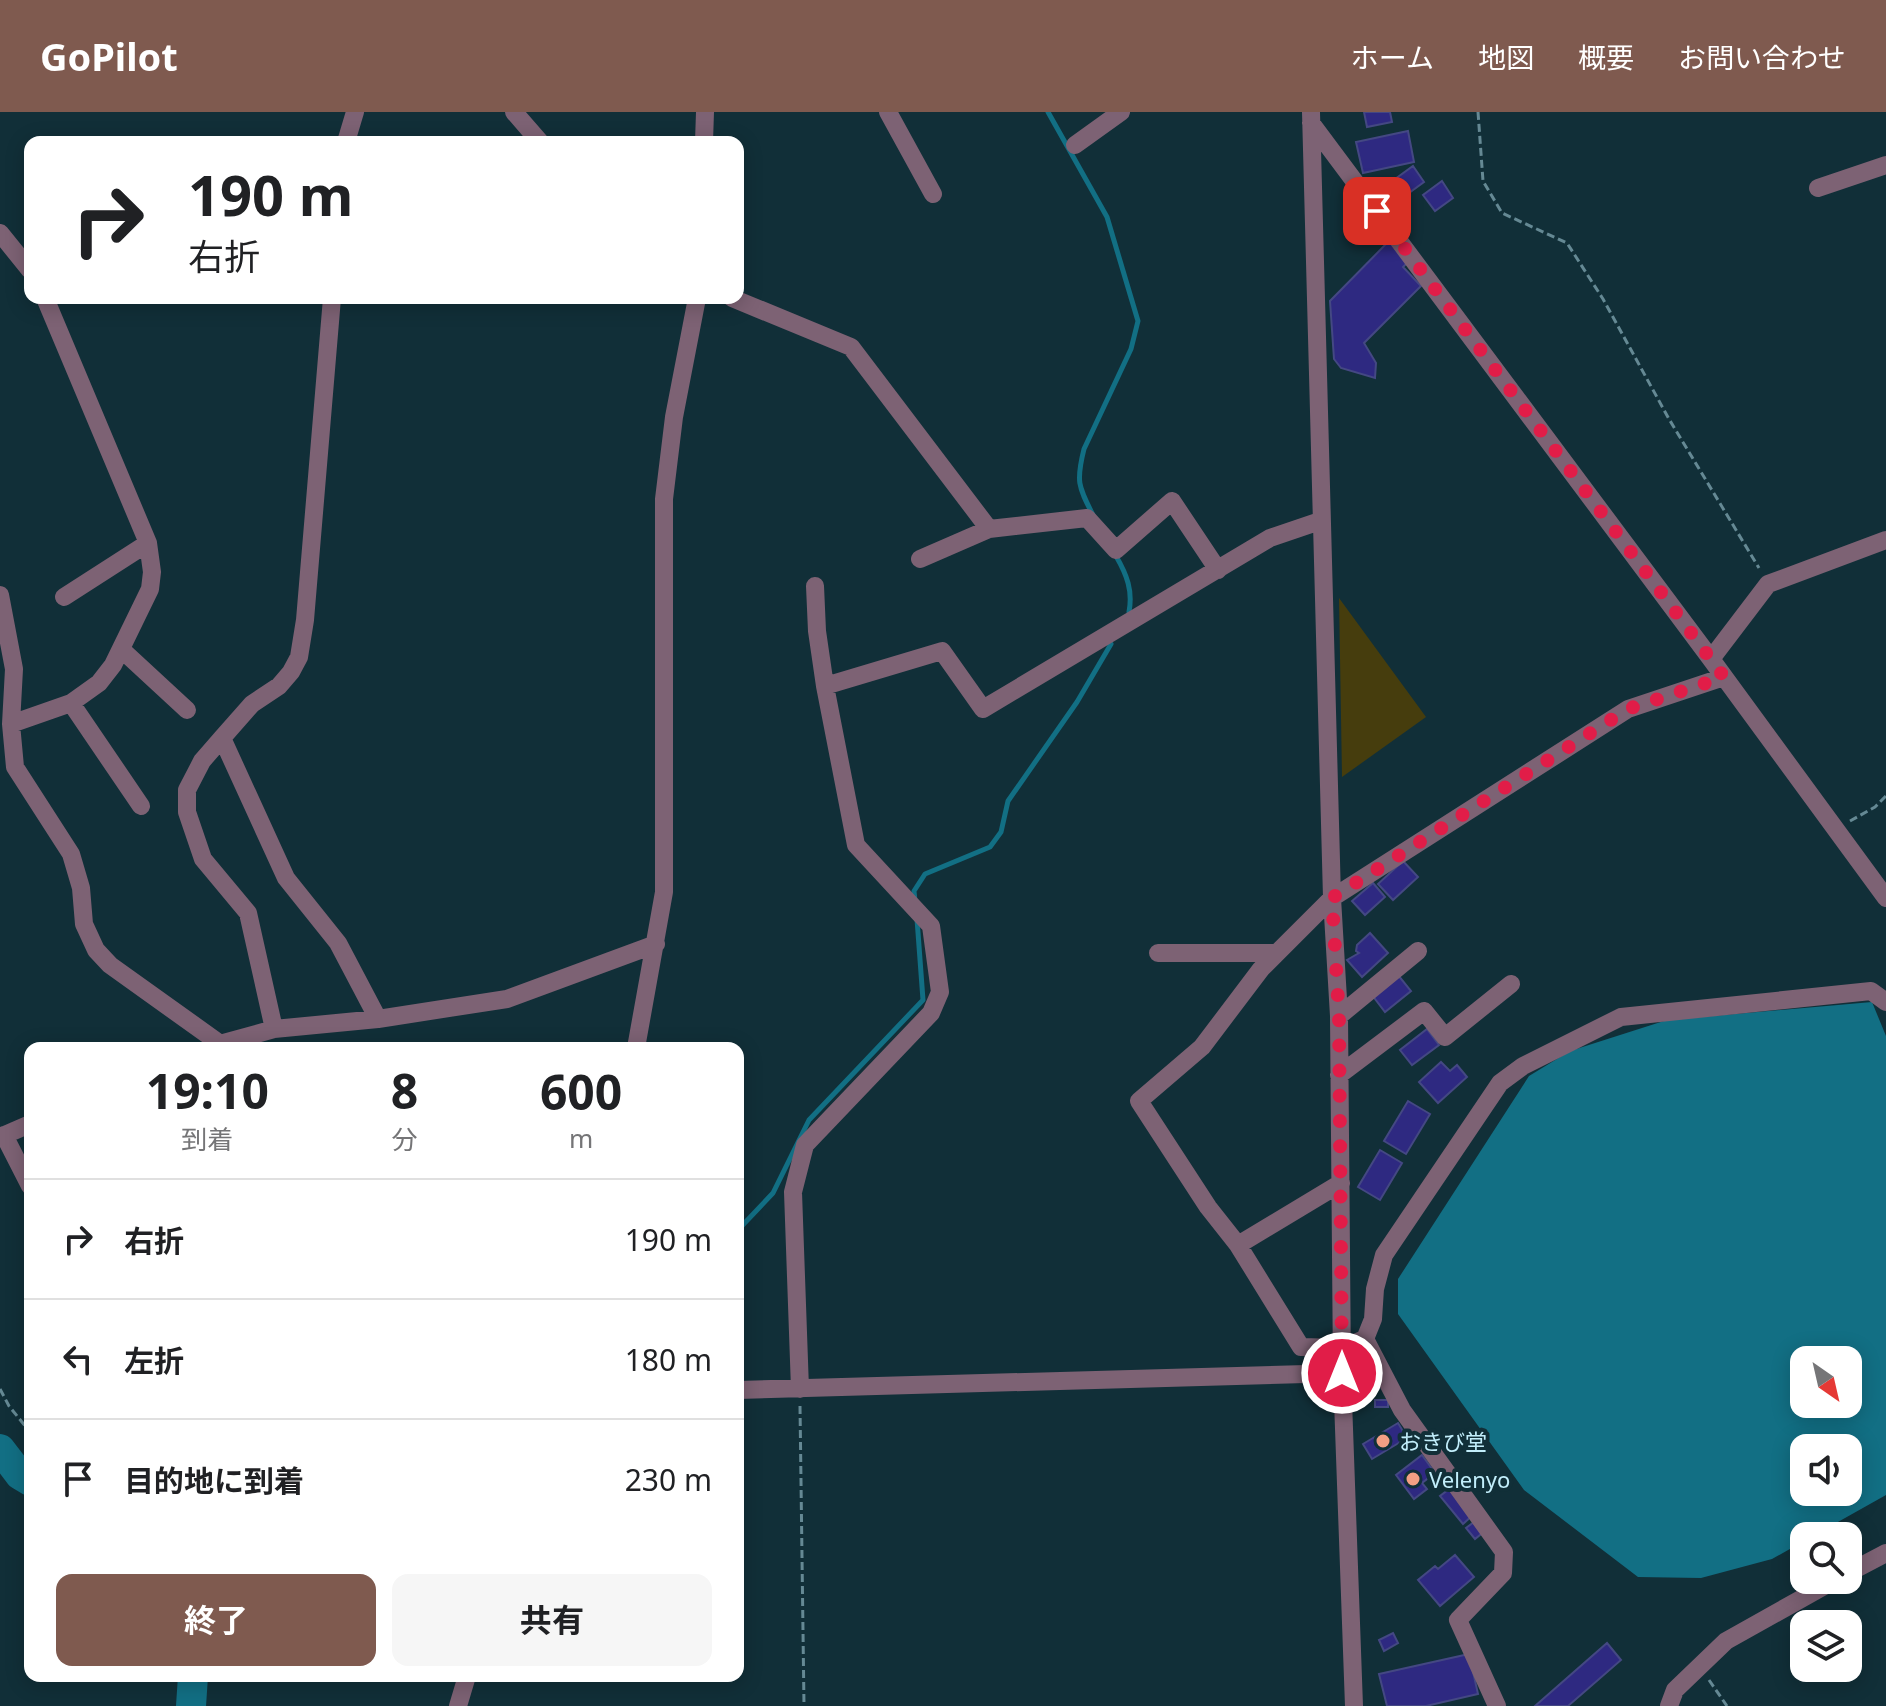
<!DOCTYPE html>
<html lang="ja">
<meta charset="utf-8">
<style>
body{margin:0;font-family:"Noto Sans","Noto Sans JP",sans-serif;background:#f6f6f6;color:#202124;height:100vh;display:flex;flex-direction:column;font-size:30px;white-space:nowrap}
*{box-sizing:border-box;margin:0}
p{font-size:26px;color:#757577}
.icon{flex:none;width:44px;height:44px;fill:none;stroke:currentColor;stroke-width:2;stroke-linecap:round;stroke-linejoin:round}
.map{position:relative;flex:1;overflow:hidden}
.sheet{position:absolute;left:24px;top:930px;width:720px;height:640px;display:flex;flex-direction:column;background:#fff;border-radius:16px;box-shadow:0 4px 20px #0003}
.sheet>*{flex:none}
.banner{position:absolute;left:24px;top:24px;width:720px;height:168px;border-radius:16px;box-shadow:0 4px 20px #0003;background:#fff;color:#202124;overflow:hidden}
.needle{width:52px;rotate:146deg}
.tools{position:absolute;left:1790px;top:1234px;display:grid;gap:16px}
.tools a{display:grid;place-items:center;width:72px;height:72px;border-radius:16px;background:#fff;box-shadow:0 4px 20px #0003;font-size:40px}
.pin{position:absolute;display:grid;place-items:center;width:68px;height:68px;color:#fff;margin:-34px;border-radius:16px;box-shadow:0 4px 12px #0006}
.me{position:absolute;width:88px;margin:-44px;rotate:0deg;stroke-linejoin:round;filter:drop-shadow(0 0 6px #0008)}
.turn{display:flex;align-items:center;gap:28px;height:168px;padding:0 32px;font-size:36px}
.turn .icon{width:104px;height:104px;stroke-width:2.5}
.turn b{display:block;font-size:56px;line-height:68px}
.eta{display:flex;justify-content:space-evenly;align-items:center;height:136px;text-align:center}
.eta b{font-size:48px;font-weight:700;line-height:56px}
.primary-button{display:flex;gap:16px;margin-top:auto;padding:16px 32px}
.primary-button a{flex:1;height:92px;border-radius:16px;background:#7f5a4f;color:#fff;font-size:32px;font-weight:700;line-height:92px;text-align:center}
.primary-button a+a{background:#f6f6f6;color:#202124}
ul{padding:0;list-style:none}
li{display:flex;align-items:center;gap:24px;height:120px;padding:0 32px;border-top:2px solid #e0e0e0}
li div{flex:1}
li b{display:block;font-size:30px}
li em{font-style:normal}
header{display:flex;align-items:center;gap:48px;box-sizing:border-box;height:112px;padding:0 40px;background:#7f5a4f;color:#fff}
header strong{font-size:38px}
nav{display:flex;gap:44px;margin-inline-start:auto;font-size:28px}
.map>svg:first-child{display:block}
.green{fill:#463d0d}
.water{fill:#126f84;fill-rule:evenodd}
.lines{fill:none;stroke-linecap:round;stroke-linejoin:round}
.stream{stroke:#126f84;stroke-width:5}
.river{stroke:#126f84;stroke-width:30}
.building{fill:#2e2981;stroke:#444883;stroke-width:2}
.path{stroke:#658994;stroke-width:3;stroke-dasharray:8 4;stroke-linecap:butt}
.minor{stroke:#7d6274;stroke-width:18}
.route{stroke:#e11d48;stroke-width:14;stroke-dasharray:0 25.2}
.poi-dot{fill:#f39f84;stroke:#112f38;stroke-width:3}
.labels{text-anchor:middle;dominant-baseline:central;stroke-width:8;stroke-linejoin:round;paint-order:stroke}
.poi-label{font-size:22px;fill:#c2eefb;stroke:#112f38;text-anchor:start}
</style>
<header>
<strong>GoPilot</strong>
<nav><a>ホーム</a><a>地図</a><a>概要</a><a>お問い合わせ</a></nav>
</header>
<div class="map">
<svg width="1886" height="1594" viewBox="0 0 1886 1594">
<rect width="100%" height="100%" fill="#112f38"/>
<path class="green" d="M1339 486 1426 605 1342 665Z"/>
<path class="water" d="M1872 890 1886 924V1383L1813 1424H1804V1429L1772 1447 1701 1466 1638 1465 1524 1378 1398 1202V1167L1529 964 1570 939 1667 908ZM1804 1248H1848V1292H1804ZM1804 1336H1848V1380H1804Z"/>
<g class="lines">
<path class="stream" d="M1048 0 1107 105 1138 209 1131 237 1084 337C1076 369 1078 374 1093 403
M1116 444C1127 463 1133 479 1129 500
M915 789 914 779 925 762 990 735 1001 720 1008 689 1077 590 1111 532
M738 1118 773 1081 809 1008 923 888 917 807"/>
<path class="river" d="M0 1337 20 1363 30 1369
M191 1594 193 1564"/>
</g>
<path class="building" d="M1364 0H1390L1392 10 1367 15Z
M1408 19 1414 50 1363 61 1356 30Z
M1413 54 1424 70 1402 86 1391 70Z
M1442 69 1453 86 1435 99 1423 83Z
M1389 129 1409 149 1403 155 1421 174 1364 231 1376 251 1375 266 1341 256 1334 247 1330 189Z
M1403 749 1418 765 1393 788 1378 772Z
M1373 771 1385 785 1365 803 1352 789Z
M1370 821 1388 841 1362 865 1347 848 1359 841 1356 839 1357 833Z
M1398 863 1411 879 1385 900 1372 883Z
M1427 917 1439 933 1412 953 1400 938Z
M1441 950 1450 959 1457 953 1467 965 1438 991 1419 970Z
M1408 989 1430 1002 1406 1042 1384 1029Z
M1380 1038 1402 1051 1380 1088 1358 1075Z
M1375 1288H1388V1295H1375Z
M1398 1311 1407 1326 1372 1347 1363 1332Z
M1422 1343 1435 1361 1422 1371 1427 1377 1414 1387 1396 1363Z
M1452 1375 1474 1402 1463 1412 1440 1384Z
M1478 1407 1486 1418 1475 1427 1466 1416Z
M1455 1443 1474 1465 1440 1494 1418 1468 1435 1454 1438 1457Z
M1393 1521 1398 1531 1384 1539 1379 1528Z
M1607 1531 1621 1548 1568 1594H1535Z
M1469 1542 1478 1582 1426 1594H1387L1379 1562Z"/>
<g class="lines">
<path class="path" d="M1478 0 1483 69 1502 101 1567 131 1603 187 1669 307 1759 456
M1850 709 1875 695 1886 684
M0 1277 9 1294 30 1320
M800 1294 804 1594
M1709 1568 1727 1594"/>
<path class="minor" d="M514 0 540 30
M888 0 933 82
M1311 0 1332 786 1339 904 1342 1261 1354 1594
M1311 11 1711 547 1886 786
M346 30 355 0
M704 30 705 0
M1075 33 1121 0
M1818 76 1886 53
M0 121 30 158
M732 186 851 235 989 417
M920 447 989 417 1087 406 1116 438 1172 389 1218 458
M0 483 14 557 11 612 15 655 71 742 81 776 84 812 96 838 110 853 219 931
M64 485 148 431
M121 537 187 598
M1711 547 1768 472 1886 428
M825 574 942 539 983 597 1270 426 1320 409
M71 591 141 694
M11 612 71 591 99 571 113 553 150 477 152 460 148 431 45 186
M222 626 286 766 338 831 378 907
M1158 841H1277
M1339 904 1418 839
M274 917 248 801 203 747 187 700V678L202 649 222 626 252 592 279 574 291 560 299 545 305 508 332 186
M209 935 274 917 378 907 507 887 656 832
M636 936 664 780V387L674 305 697 186
M1339 963 1424 899 1445 925 1511 872
M4 1023 30 1074
M0 1025 30 1012
M1341 1071 1238 1133 1208 1095 1139 989 1202 935 1261 857 1332 786 1628 597 1724 565
M1238 1133 1301 1235 1342 1236 1365 1227 1402 1298 1504 1440 1503 1461 1458 1508 1497 1594
M1365 1227 1373 1207 1375 1177 1384 1143 1500 971 1523 954 1621 905 1871 879 1886 890
M800 1277 793 1080 805 1033 931 901 940 880 931 814 856 733 825 574 817 519 815 474
M738 1278 1342 1261
M1848 1461 1886 1441
M458 1594 467 1564
M1669 1594 1675 1578 1726 1529 1835 1468"/>
</g>
<g class="lines">
<path class="route" d="M1342 1261 1339 904 1332 786 1628 597 1724 565 1377 99"/>
</g>
<g class="poi-dot">
<circle cx="1383" cy="1329" r="8"/>
<circle cx="1413" cy="1367" r="8"/>
</g>
<g class="labels">
<g class="poi-label">
<text x="1399" y="1329">おきび堂</text>
<text x="1429" y="1367">Velenyo</text>
</g>
</g>
</svg>
<div class="tools">
<a><svg class="needle" viewBox="-14 -14 28 28"><path d="M0-13l5 13h-10z" fill="#e53935"/><path d="M0 13l5-13h-10z" fill="#757577"/></svg></a>
<a><svg class="icon" aria-label="sound" viewBox="0 0 24 24"><path d="M4 9h4l5-4v14l-5-4H4zM17 9q2 3 0 6"/></svg></a>
<a><svg class="icon" aria-label="search" viewBox="0 0 24 24"><circle cx="10" cy="10" r="6"/><path d="M15 15l6 6"/></svg></a>
<a><svg class="icon" aria-label="layers" viewBox="0 0 24 24"><path d="M12 4l9 5-9 5-9-5zM3 14l9 5 9-5"/></svg></a>
</div>
<div class="pin" style="left:1377px;top:99px;background:#d93025"><svg class="icon" aria-label="arrive" viewBox="0 0 24 24"><path d="M6 21V4h12l-3 4 3 4H6"/></svg></div>
<svg class="me" style="left:1342px;top:1261px" viewBox="-20 -20 40 40"><circle r="17" fill="#e11d48" stroke="#fff" stroke-width="3"/><path d="M0-11L8 9 0 5-8 9z" fill="#fff"/></svg>
<div class="banner">
<div class="turn"><svg class="icon" aria-label="right" viewBox="0 0 24 24"><path d="M7 20v-9h11M14 6l5 5-5 5"/></svg><div><b>190 m</b>右折</div></div>
</div>
<section class="sheet">
<div class="eta">
<div><b>19:10</b><p>到着</p></div>
<div><b>8</b><p>分</p></div>
<div><b>600</b><p>m</p></div>
</div>
<ul>
<li><svg class="icon" aria-label="right" viewBox="0 0 24 24"><path d="M7 20v-9h11M14 6l5 5-5 5"/></svg><div><b>右折</b></div><em>190 m</em></li>
<li><svg class="icon" aria-label="left" viewBox="0 0 24 24"><path d="M17 20v-9H6M10 6l-5 5 5 5"/></svg><div><b>左折</b></div><em>180 m</em></li>
<li><svg class="icon" aria-label="arrive" viewBox="0 0 24 24"><path d="M6 21V4h12l-3 4 3 4H6"/></svg><div><b>目的地に到着</b></div><em>230 m</em></li>
</ul>
<div class="primary-button"><a>終了</a><a>共有</a></div>
</section>
</div>
